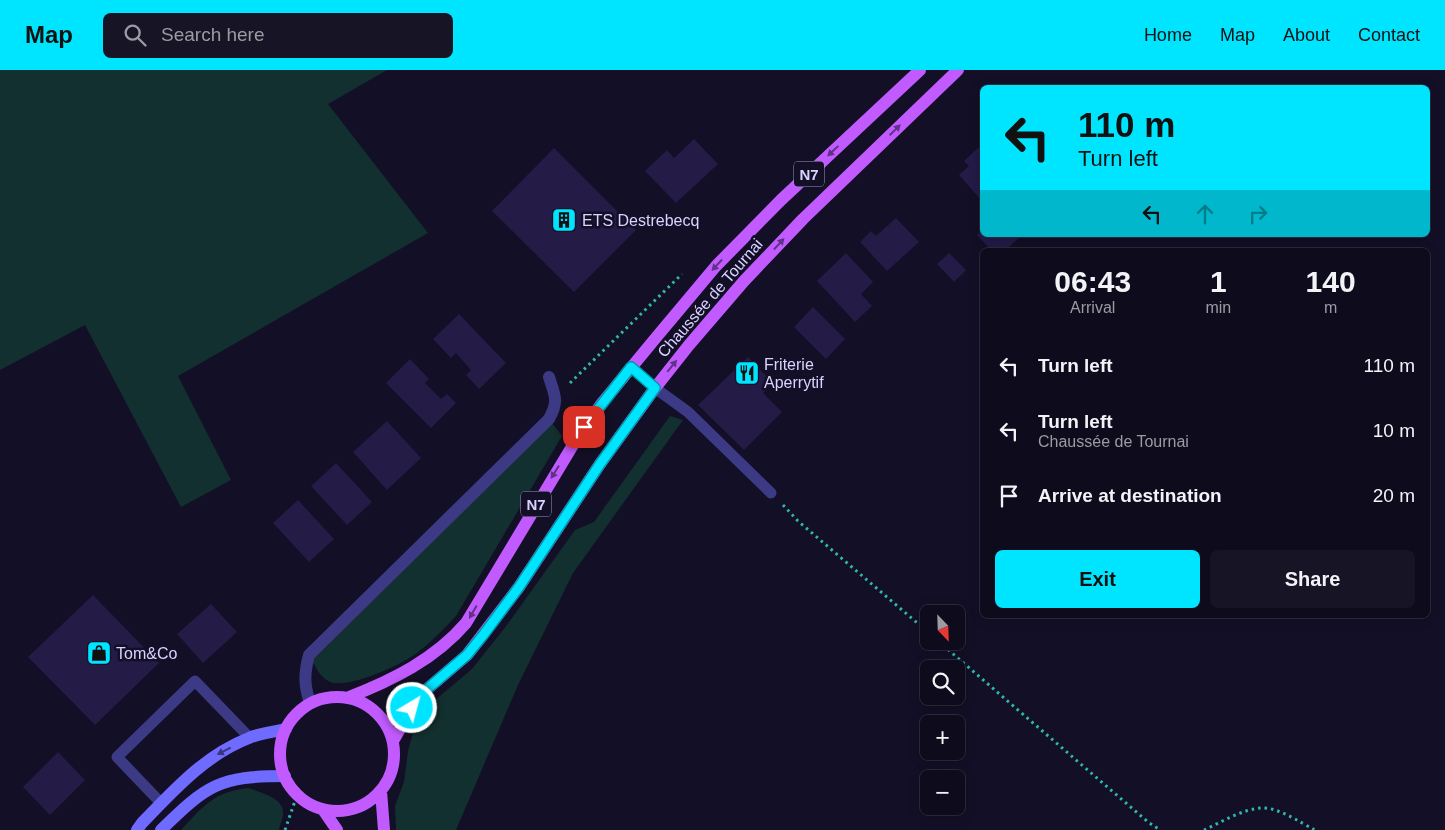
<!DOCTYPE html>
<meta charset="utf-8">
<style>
body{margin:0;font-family:Helvetica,sans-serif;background:#171425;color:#f1f3f6;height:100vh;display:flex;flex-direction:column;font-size:19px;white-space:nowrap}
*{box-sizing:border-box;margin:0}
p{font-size:16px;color:#9b9ba3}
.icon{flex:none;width:28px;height:28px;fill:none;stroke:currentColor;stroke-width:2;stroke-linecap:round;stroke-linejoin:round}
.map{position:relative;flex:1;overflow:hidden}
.side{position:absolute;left:980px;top:178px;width:450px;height:370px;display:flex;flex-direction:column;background:#0e0b1c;border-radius:8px;box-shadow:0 2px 12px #0003,0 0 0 1px #2e2b3b}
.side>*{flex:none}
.banner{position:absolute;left:980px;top:15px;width:450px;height:152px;border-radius:8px;box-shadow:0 2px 12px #0003,0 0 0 1px #2e2b3b;background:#00e5ff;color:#111;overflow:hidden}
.needle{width:32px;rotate:157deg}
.buttons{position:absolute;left:920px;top:535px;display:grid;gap:10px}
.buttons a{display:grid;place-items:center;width:45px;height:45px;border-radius:8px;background:#0e0b1c;box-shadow:0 2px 12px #0003,0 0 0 1px #2e2b3b;font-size:25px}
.pin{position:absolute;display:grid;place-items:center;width:42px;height:42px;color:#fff;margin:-21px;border-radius:10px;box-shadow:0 2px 8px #0006}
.me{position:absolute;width:55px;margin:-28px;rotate:37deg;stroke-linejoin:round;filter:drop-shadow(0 0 4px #0008)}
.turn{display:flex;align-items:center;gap:18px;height:105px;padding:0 15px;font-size:22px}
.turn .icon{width:65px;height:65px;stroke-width:2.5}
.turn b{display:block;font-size:35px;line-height:42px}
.lanes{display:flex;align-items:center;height:48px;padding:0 15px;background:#0003;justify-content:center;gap:25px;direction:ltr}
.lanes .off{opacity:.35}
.eta{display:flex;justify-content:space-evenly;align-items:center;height:85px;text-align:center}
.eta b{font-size:30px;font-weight:700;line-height:35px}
.primary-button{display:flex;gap:10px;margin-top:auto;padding:10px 15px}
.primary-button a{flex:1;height:58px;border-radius:8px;background:#00e5ff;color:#111;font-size:20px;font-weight:700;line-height:58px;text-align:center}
.primary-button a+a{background:#171425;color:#f1f3f6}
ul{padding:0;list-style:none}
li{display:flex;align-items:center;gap:15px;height:65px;padding:0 15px}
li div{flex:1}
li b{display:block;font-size:19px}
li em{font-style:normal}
header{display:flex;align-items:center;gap:30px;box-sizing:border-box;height:70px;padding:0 25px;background:#00e5ff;color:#111}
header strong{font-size:24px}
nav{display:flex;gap:28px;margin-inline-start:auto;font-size:18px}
.search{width:350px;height:45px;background:#171425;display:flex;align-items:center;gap:12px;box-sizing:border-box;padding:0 18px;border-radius:8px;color:#9b9ba3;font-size:19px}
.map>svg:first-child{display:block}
.green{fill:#12302f}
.building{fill:#241b47}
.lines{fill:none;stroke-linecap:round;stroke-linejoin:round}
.path{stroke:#2fb8b0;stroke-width:3;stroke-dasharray:2.5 4;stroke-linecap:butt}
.service{stroke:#3d3a85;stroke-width:11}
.minor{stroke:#3d3a85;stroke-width:12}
.secondary{stroke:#6f6bff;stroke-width:12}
.primary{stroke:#c25bff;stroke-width:12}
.oneway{fill:#623188}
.oneway2{fill:#38347d}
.route-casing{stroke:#0095a6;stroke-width:12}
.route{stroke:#00e5ff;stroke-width:9}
.labels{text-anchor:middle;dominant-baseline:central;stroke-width:5;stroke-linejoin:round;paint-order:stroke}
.shield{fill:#130f26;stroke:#9e99be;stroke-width:1}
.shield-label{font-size:15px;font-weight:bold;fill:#d9d4ff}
.poi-label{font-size:16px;fill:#d9d4ff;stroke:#130f26;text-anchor:start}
.street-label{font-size:16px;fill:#d9d4ff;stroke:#130f26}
</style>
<header>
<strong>Map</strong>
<div class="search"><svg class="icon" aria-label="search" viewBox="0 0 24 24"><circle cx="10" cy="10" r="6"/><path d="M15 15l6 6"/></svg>Search here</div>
<nav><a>Home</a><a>Map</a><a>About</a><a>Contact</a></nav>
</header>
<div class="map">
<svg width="1445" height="760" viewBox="0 0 1445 760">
<rect width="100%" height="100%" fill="#130f26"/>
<path class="green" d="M0 0H387L328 34 428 163 178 306 231 410 181 437 85 255 0 300Z
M670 346 683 350 573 503 518 615 456 760H396L395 736 404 712 408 681 415 655 428 636 472 599 507 555 575 460 594 452Z
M549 349 562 366 456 546C444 559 431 572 417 583 401 595 349 619 330 612 319 607 315 595 309 585Z
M249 718C261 723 285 728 283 744 283 749 280 755 279 760H181C203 736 215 721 249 718Z"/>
<path class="building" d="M694 69 718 94 676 133 645 101 667 80 674 88Z
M979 77 982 81V131L959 105 969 96 964 91Z
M554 78 636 160 574 222 492 141Z
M896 148 919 172 887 201 860 172 871 161 876 166Z
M982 160V165H1022L1006 180H991L977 165Z
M846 183 873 212 861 224 872 236 855 252 817 211Z
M949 183 966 200 954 212 937 194Z
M813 237 845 269 826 289 794 257Z
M459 244 506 293 479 319 466 305 471 300 456 283 451 288 433 269Z
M748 287 773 313 763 323 782 342 744 380 698 335Z
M410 289 429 309 425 313 441 329 447 324 456 333 431 358 386 313Z
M387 351 421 388 387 420 353 382Z
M336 393 372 432 347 455 311 416Z
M298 430 334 469 309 492 273 453Z
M93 525 159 593 95 655 28 587Z
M211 534 237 562 203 593 177 564Z
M58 682 85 710 50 745 23 717Z"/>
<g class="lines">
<path class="path" d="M570 313 682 204
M783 435 798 451 929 563
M938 571 1148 752 1160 760
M285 760 297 725
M1204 760C1222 752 1242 739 1262 738 1278 737 1301 753 1315 760"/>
<path class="service" d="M631 297 655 318 688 342 771 423
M161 733 117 687 195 611 249 667"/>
<path class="minor" d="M310 633C304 615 304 604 309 585L549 349C559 331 555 326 549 307"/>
<path class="secondary" d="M137 760 142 753C174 720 205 685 249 668 260 663 274 662 286 659
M161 760C207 715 219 706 285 706"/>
<path class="primary" d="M280 684a57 57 0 1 1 114 0a57 57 0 1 1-114 0Z
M349 627C393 610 435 589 466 553L576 370 602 333 654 270 716 196 781 130 920 0
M393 671 412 638 426 620 467 585 519 517 600 394 655 318 689 275 744 211 803 149 958 0
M381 721 384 760
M324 741 337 760"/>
</g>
<defs><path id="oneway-solid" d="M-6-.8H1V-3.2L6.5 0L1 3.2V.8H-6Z" transform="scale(1.25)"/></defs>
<g class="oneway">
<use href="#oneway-solid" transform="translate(895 60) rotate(-44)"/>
<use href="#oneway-solid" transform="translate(833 81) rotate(137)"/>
<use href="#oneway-solid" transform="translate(779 174) rotate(-47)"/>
<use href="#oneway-solid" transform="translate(717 195) rotate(133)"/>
<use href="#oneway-solid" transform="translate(672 296) rotate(-51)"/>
<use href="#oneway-solid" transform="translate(555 402) rotate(122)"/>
<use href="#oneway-solid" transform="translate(473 542) rotate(120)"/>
</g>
<use class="oneway2" href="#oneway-solid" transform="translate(224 681) rotate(153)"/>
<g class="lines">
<defs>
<path id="route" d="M412 638 426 620 467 585 484 564 519 517 600 394 655 318 631 297 584 357"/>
</defs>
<use href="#route" class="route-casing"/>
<use href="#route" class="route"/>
</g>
<defs>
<symbol id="building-square" viewBox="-11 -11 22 22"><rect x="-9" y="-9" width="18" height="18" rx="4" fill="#00e5ff" stroke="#130f26"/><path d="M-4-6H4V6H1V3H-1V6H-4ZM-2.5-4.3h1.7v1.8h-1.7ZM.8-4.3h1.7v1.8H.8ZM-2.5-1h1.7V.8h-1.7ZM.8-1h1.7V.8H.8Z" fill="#111"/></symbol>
<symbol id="restaurant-square" viewBox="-11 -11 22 22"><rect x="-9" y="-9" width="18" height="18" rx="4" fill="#00e5ff" stroke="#130f26"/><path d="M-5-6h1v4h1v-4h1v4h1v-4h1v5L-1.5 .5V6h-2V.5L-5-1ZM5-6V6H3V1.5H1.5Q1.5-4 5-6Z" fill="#111"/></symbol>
<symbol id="shop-square" viewBox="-11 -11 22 22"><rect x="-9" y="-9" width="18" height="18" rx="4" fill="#00e5ff" stroke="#130f26"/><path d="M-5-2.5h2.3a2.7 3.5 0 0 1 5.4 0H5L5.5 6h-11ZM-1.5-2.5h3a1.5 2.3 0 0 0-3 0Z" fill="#111"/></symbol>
</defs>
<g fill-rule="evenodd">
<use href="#building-square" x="550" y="136" width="28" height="28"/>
<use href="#restaurant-square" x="733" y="289" width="28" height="28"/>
<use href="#shop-square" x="85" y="569" width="28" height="28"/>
</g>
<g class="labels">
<g class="shield">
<rect x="794" y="91.5" width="30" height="25" rx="4"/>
<rect x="521" y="421.5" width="30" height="25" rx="4"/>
</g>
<g class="shield-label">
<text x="809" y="104">N7</text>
<text x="536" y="434">N7</text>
</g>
<g class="poi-label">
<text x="582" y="150">ETS Destrebecq</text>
<text x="764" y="294">Friterie<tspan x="764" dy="18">Aperrytif</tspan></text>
<text x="116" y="583">Tom&amp;Co</text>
</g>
<g class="street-label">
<text transform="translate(710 228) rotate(-49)">Chaussée de Tournai</text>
</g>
</g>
</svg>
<div class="buttons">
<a><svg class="needle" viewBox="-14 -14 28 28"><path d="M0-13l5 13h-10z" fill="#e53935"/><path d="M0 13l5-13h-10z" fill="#9b9ba3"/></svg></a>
<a><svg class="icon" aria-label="search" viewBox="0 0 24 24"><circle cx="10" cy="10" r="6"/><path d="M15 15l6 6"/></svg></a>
<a>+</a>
<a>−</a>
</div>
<div class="pin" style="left:584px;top:357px;background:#d93025"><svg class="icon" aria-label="arrive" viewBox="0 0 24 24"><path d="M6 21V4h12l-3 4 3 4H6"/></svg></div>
<svg class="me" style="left:412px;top:638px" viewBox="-20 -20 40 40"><circle r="17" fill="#00e5ff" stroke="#fff" stroke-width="3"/><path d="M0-11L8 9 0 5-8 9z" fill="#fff"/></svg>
<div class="banner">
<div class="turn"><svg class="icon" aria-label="left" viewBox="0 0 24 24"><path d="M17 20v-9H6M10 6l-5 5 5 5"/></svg><div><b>110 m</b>Turn left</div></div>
<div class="lanes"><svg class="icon" aria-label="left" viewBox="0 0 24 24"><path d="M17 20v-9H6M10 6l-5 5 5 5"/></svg><svg class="icon off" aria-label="ahead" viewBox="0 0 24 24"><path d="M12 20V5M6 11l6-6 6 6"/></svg><svg class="icon off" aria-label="right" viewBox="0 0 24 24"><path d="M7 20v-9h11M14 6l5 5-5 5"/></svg></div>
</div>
<section class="side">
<div class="eta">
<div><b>06:43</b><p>Arrival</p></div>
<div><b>1</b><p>min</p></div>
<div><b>140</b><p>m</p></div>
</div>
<ul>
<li><svg class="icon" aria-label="left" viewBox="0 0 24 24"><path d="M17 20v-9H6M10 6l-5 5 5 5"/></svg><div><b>Turn left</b></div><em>110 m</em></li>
<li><svg class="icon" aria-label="left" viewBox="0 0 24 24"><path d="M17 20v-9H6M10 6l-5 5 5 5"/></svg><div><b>Turn left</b><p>Chaussée de Tournai</p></div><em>10 m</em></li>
<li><svg class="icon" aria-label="arrive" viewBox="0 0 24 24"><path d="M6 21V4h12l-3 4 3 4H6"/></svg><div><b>Arrive at destination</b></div><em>20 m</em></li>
</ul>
<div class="primary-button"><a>Exit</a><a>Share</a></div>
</section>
</div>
